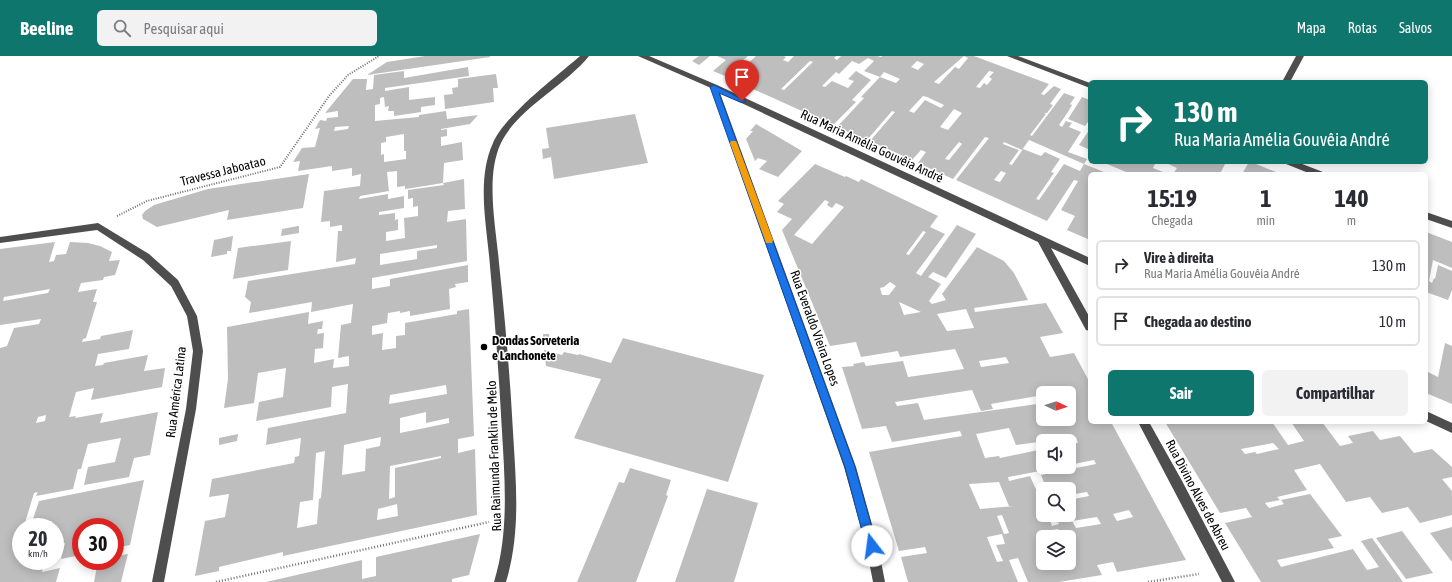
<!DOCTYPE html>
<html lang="pt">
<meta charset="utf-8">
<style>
body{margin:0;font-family:"Asap Condensed",sans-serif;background:#f2f2f3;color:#2b2b33;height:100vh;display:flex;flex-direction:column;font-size:15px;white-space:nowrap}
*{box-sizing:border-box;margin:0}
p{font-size:13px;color:#7c7c81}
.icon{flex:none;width:22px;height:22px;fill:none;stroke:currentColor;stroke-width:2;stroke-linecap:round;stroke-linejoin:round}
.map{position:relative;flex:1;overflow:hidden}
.panel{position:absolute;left:1088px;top:116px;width:340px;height:252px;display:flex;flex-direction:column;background:#fff;border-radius:6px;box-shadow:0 2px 10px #0003}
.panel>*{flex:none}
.hud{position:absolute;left:1088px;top:24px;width:340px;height:84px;border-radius:6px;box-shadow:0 2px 10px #0003;background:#0f766e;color:#fff;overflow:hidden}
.needle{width:26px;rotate:94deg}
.controls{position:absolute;left:1036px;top:330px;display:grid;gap:8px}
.controls a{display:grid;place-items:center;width:40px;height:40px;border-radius:6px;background:#fff;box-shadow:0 2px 10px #0003;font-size:20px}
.speed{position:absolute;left:12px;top:462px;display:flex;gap:8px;font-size:20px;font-weight:700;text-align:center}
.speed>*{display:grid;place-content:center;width:52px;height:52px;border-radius:50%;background:#fff;box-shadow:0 2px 10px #0003;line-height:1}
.speed small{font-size:10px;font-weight:400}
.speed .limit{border:6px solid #d22;background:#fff;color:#111}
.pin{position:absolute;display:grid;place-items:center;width:34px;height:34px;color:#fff;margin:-41px -17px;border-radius:50% 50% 50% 0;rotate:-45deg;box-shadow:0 0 4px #0007}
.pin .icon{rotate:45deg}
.me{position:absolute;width:44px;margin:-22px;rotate:345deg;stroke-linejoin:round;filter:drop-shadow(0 0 3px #0008)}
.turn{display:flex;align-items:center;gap:14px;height:84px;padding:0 20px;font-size:18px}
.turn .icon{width:52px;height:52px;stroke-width:2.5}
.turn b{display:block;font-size:28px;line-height:34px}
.eta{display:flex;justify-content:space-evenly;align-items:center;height:68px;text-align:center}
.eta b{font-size:24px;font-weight:700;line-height:28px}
.cta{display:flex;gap:8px;margin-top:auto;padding:8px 20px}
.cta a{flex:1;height:46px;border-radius:6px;background:#0f766e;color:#fff;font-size:16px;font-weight:700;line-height:46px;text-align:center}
.cta a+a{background:#f2f2f3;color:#2b2b33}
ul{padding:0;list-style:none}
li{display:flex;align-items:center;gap:12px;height:50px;margin:0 8px 6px;padding:0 12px;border:2px solid #e1e1e2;border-radius:6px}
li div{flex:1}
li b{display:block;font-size:15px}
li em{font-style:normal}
header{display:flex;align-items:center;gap:24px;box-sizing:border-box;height:56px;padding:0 20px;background:#0f766e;color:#fff}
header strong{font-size:19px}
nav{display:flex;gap:22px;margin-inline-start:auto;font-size:14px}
.search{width:280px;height:36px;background:#f2f2f3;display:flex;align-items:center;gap:10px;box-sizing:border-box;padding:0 14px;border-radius:6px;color:#7c7c81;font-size:15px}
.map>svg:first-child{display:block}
.building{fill:#bebebe;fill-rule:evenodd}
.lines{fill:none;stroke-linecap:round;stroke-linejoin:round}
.path-far1{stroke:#707070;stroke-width:2;stroke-dasharray:1 1.5;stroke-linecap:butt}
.path{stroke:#707070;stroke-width:2.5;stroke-dasharray:1 2;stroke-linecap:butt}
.minor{fill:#4e4e4e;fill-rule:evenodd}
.route{fill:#1a73e8;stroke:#114b97}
.slow{fill:#f59e0b}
.poi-dot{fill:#000;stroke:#fff;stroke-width:1.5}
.labels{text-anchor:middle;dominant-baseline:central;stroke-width:3;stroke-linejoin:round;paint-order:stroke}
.street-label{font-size:13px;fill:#000;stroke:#fff}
.poi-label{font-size:13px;font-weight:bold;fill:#000;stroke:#fff;text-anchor:start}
</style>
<header>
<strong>Beeline</strong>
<div class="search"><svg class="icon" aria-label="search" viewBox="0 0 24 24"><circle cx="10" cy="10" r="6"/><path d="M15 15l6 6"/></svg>Pesquisar aqui</div>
<nav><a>Mapa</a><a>Rotas</a><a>Salvos</a></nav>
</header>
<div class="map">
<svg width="1452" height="526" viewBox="0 0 1452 526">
<rect width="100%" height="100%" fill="#fff"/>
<path class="building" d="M425 0H490V1L367 19 387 6Z
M699 0H710L699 9 692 5Z
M717 0H748L725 20 713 15 726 4Z
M756 0H784L786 1 783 4 788 6 794 0H836L834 2 837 4 841 0H877L881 1 882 0H974L1049 28 1041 38 1044 39 1054 30 1061 33 1050 48 1053 49 1047 57H1044L1046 58 1030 79 1032 80 1064 37 1075 41 1070 48 1072 49 1068 56 1059 69 1062 71 1066 65 1072 67 1069 71 1081 76 1068 96 1087 103 1084 108 1029 84 1022 94 1004 86 1003 88 1019 94 1009 108 1012 109 1023 93 1041 100 1045 96 1060 103 1051 116 1054 117 1036 143 1039 144 1064 108 1080 115 1084 108 1109 118H1090V184L1067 174 1075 160 1061 154 1078 125 1074 124 1047 165 956 124 989 82 985 81 953 123 918 107 926 96 921 94 912 104 870 85 895 56 892 55 867 84 837 71 864 42 861 41 880 21 896 27 900 23 884 16 880 21 864 15 874 5 868 2 859 8 852 5 839 18 836 16 822 30 825 31 832 25 848 32 854 25 848 23 856 15 871 24 852 44 856 46 833 69 731 23ZM964 0 968 2 959 13 955 11 939 28 934 26ZM810 5 813 6 784 34 781 33ZM917 5 924 8 918 14 911 11ZM989 15 994 16 989 21 992 23 987 29 984 27 980 32 976 31ZM923 40 927 41 944 49 941 52 925 44 914 57 909 55ZM954 53 962 57 948 74 940 71ZM959 86 962 88 949 104 945 103ZM1001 115 1006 117 1000 126 994 124Z
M468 11 469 20 385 32V35L409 31V44L435 41V49L421 51V56L394 60V55H388L389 50 385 51 384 41 380 42V48L375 49V65L419 61V59L446 55 447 63 478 59 470 68 441 73V74L447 73V80L441 81V90L462 86 463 104 444 107 443 127 412 132 405 133V130L397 131V115L387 116 389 135 360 140 359 143 388 138V143L404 140V152L379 156V159L395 157V164L398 163V174L386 176V185L405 182 404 162 418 160V150L413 151V142L408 143V134L444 129 443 127 464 123 465 153 448 155 447 166 466 163 467 205 372 222V233L390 230V223L468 209V226L455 228 456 231 449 233 450 253 410 260V255L400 257V255L388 257 387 267 372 270V279L383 277 382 294 396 292V280L405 279V267L457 258V255L469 253 474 380 458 383V397L475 393 477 459 283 500V496L219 511V515L195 520 205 465 225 461 229 438 209 441 212 423 294 407 295 401 299 400 301 382 266 389 268 372 346 357 348 328 332 331 331 351 256 365 259 346 283 341 286 312 258 317 254 347 224 352 228 323 227 271 309 256 308 268 323 265 322 273H318L317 278 324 277 323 292 315 293 314 307 334 303 333 312 349 310V300L338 302 341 269 351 267 353 248 311 256 312 246 249 257 251 246 245 241 248 225 355 208 356 202 336 206 338 175H342V169L330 171V165L321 166 324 135 360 130 361 118 352 120V112L332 115V110L298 115 300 105 293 106 302 92 315 91 320 72 315 73 320 64 326 65 327 62 338 61V55L325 57 353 23H367L366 34 373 33 374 19 404 15V22ZM349 70 348 73 334 75 335 71ZM404 78V95H406V103L384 106V98L381 99V87L386 86V81ZM437 189V192L417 195V203L380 209V198ZM446 329 447 338 389 348 390 339ZM426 356V367L449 362V367L400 377V362ZM381 381 380 390 366 393 365 415 342 419 344 389ZM325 395 321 442 319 443 317 468 297 472 300 446 313 444 316 397ZM441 400V402L395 412V441L389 443 390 410ZM397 448 398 460 377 464 378 453Z
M496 18 498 32H493L494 46 445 53 444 39 453 38 452 32 458 31V23Z
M1082 41 1090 44V63L1085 70 1068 63Z
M635 58 648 107 554 123 551 101 543 103 542 93 549 92 546 72Z
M756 68 802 95 778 121 759 113 767 105 758 102 755 105 746 83 753 75H750Z
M1090 73V94L1079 89Z
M1108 106H1156L1153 112 1168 118H1125L1126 116 1107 108Z
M1164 106H1226L1220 118H1173L1177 112Z
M1249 106H1251L1281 118H1242Z
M815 108 845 121 846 120 859 126 861 123 938 160 930 171 945 178 916 217 921 220 957 169 976 178 946 222 933 216 928 221 941 228 929 245 932 248 946 244 942 238 977 191 1004 205 1014 217 1028 244 974 252 975 256 1046 247 1063 277 1040 281 1050 301 1074 297 1090 327V366H1111L1186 504 1117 516 1113 506 1097 509 1102 519 1059 526H1028L1018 502 1009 504 1018 526H908L901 501 927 497 925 491 899 495 869 396 962 380 960 375 892 386 886 370 862 373 842 311 854 310 853 308 864 306 866 310 903 305 908 321 964 313 955 293 900 301 898 295 861 301 856 286 830 290 782 174 792 163 777 156 784 148 778 145ZM825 144 829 146 827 149 832 152 836 147 844 151 812 188 794 179ZM923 175 926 176 909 199 906 198ZM890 226 896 230 889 239H882L880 232 884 231ZM899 246 921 256 904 259ZM966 253 974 272 947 275 937 258ZM1006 301 1009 307 981 311 979 305ZM972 334 981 355 993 353 991 348 1043 339V337L1071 335 1074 340H1069V363H1043V345L1036 346 1037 348 924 364 918 347 897 350 895 346ZM1009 372 1016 389 1076 381 1078 387 1069 388V409L1094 404 1096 408 1041 419 1047 433H1069V439L1087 436 1089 440 1069 444V459H1055L1059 468 1052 470 1048 459H1043V449L1030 420 1009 425 1008 421 1056 412 1043 411V393L1000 402 999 400 985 402 976 378ZM999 426 1009 450H1014L980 453 969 428ZM1129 454 1133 461 1117 465 1113 458ZM1002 459 1009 477 1004 478 997 460ZM1097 461 1101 468 1076 472 1072 465ZM1058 473 1062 481H1069V507H1043V481H1048L1045 475ZM1002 478 1005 488 996 489 1003 505 997 506 987 481Z
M309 118 303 152 227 164 229 154 157 171 143 163 142 159 145 155 154 149 208 133Z
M298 170H299V177L281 180 282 173Z
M1426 176 1452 186V212L1433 204 1429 225 1432 227 1434 222 1435 223 1438 209 1452 215V234L1448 244 1426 236Z
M233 180 231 195H227V198L211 201 214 184Z
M291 185 288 214 233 223 238 192Z
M55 186 49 206 54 205 56 199 66 198 70 186 88 187 100 190 112 196 109 205 120 204 115 219 104 221 103 224 81 227 78 236 97 233 93 246H97L86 282 83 283 82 286 100 283 101 280 133 274 129 293 98 298 95 310 103 309 104 307 148 299 144 315 165 312 162 331 91 344 94 332 76 336 69 361 76 360 75 362 103 357 100 367 158 356 150 399 134 402 129 421 84 429 88 411 115 406 121 382 88 388 81 413H78L73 433 36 440 38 436 34 437 24 470 31 469 39 445 144 424 130 489 115 492V471H81V499L61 503 65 487 55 489V471H51L52 465 42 467 41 471H21V505H45L42 516 60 512 56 526H0V292L7 290 14 272 39 268 41 263 0 269V193ZM50 233 48 237 3 245 4 241ZM46 359 45 365 36 367 38 361Z
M543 278H549L550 285 543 286Z
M623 282 764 319 728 426 574 382 601 323 546 310 544 294 562 299 564 296 578 299 579 298 611 307Z
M1445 287 1452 290V348L1426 337V315L1438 321Z
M1165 366H1272L1288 389 1304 385 1291 366H1322L1340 390 1353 387 1348 380 1373 375 1380 384 1400 380 1414 397 1432 393 1452 411V421L1442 423 1452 435V459L1420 467 1408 451 1382 457 1370 441 1346 446 1320 408 1294 414 1307 434 1277 441 1280 444 1265 447 1269 452 1284 448 1281 444 1310 438 1342 480 1328 483 1334 492 1277 504 1281 511 1353 493 1367 514 1379 511 1361 485 1372 482 1403 526H1261L1225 467 1252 461 1246 452 1220 457ZM1273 387 1279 393 1257 398 1255 396 1245 398 1241 393Z
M238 378 237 385 219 389V382Z
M630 412 671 424 666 439 668 440 636 526H577L619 426 624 427Z
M707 433 758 447 734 526H675Z
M1452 471V506L1430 477Z
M1402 475 1433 517 1406 523 1376 482Z
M480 478 469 519 452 523V526H266L362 504V523L376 520V501Z
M128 498 121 526H94L98 505H115V500Z"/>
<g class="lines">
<path class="path-far1" d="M117 160 147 145 280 111 329 40 348 19 379 0"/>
<path class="path" d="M216 526 489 466
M1148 526 1199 518"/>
<path class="minor" d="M580 0H589C565 30 518 52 501 87 485 120 496 171 499 207 505 263 510 319 513 376 516 427 521 476 506 526H494C509 477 505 427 502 376 499 320 495 265 490 210 487 170 476 124 493 87 504 60 557 20 580 0Z
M638 0H649L717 29 1090 202V210L1051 192 1090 262V275L1086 274 1038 186 720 37 856 411 878 490 885 526H873L866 490 844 411 711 32Z
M1007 0H1018L1090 27V32Z
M1296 0H1304L1290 26H1282Z
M1285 106H1297L1323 116 1324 118H1311L1286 108Z
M1426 156 1452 165V172L1426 163Z
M98 167 149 198 178 224 197 260 203 295 196 353 164 526H152L186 353 193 295 187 260 171 230 143 204 97 174 0 187V181Z
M1426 355 1452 367V377L1426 365Z
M1138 366H1149L1181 423 1235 526H1222Z"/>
</g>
<path class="route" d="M714 29 746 45 745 46H740L719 37 855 411 877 490 876 494 872 495 868 494 866 490 845 411 710 31Z"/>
<path class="slow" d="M731 85H736L737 87 773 184 772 187H766L765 184 730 87Z"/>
<circle class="poi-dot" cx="484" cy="291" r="4"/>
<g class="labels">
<g class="street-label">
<text transform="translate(872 90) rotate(25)">Rua Maria Amélia Gouvêia André</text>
<text transform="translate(223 115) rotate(-14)">Travessa Jaboatao</text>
<text transform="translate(815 272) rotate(70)">Rua Everaldo Vieira Lopes</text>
<text transform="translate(176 336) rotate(-83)">Rua América Latina</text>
<text transform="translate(494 400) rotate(-92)">Rua Raimunda Franklin de Melo</text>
<text transform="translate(1198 439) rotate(62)">Rua Divino Alves de Abreu</text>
</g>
<g class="poi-label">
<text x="492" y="284">Dondas Sorveteria<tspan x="492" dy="15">e Lanchonete</tspan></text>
</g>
</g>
</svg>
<div class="controls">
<a><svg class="needle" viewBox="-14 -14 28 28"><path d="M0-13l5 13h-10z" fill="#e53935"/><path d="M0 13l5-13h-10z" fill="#7c7c81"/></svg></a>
<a><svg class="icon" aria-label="sound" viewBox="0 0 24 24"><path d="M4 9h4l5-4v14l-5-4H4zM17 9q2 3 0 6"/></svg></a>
<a><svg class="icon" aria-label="search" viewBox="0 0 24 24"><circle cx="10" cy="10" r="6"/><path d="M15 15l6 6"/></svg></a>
<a><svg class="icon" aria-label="layers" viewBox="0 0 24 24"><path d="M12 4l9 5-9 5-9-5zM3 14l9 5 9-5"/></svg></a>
</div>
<div class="speed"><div>20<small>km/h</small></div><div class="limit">30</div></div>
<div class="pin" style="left:742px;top:45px;background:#d93025"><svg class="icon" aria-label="arrive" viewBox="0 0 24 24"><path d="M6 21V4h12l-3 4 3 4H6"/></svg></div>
<svg class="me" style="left:872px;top:490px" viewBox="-20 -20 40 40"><circle r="19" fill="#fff"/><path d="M0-13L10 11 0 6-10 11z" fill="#1a73e8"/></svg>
<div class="hud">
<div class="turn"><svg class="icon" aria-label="right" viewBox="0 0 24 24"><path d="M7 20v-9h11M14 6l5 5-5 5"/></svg><div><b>130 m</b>Rua Maria Amélia Gouvêia André</div></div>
</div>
<section class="panel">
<div class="eta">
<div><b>15:19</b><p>Chegada</p></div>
<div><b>1</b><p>min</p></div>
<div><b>140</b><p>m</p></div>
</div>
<ul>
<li><svg class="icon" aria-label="right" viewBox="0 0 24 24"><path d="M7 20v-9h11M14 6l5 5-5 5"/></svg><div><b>Vire à direita</b><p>Rua Maria Amélia Gouvêia André</p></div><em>130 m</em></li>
<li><svg class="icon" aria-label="arrive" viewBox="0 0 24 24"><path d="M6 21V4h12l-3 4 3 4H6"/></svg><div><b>Chegada ao destino</b></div><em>10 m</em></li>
</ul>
<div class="cta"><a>Sair</a><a>Compartilhar</a></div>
</section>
</div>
